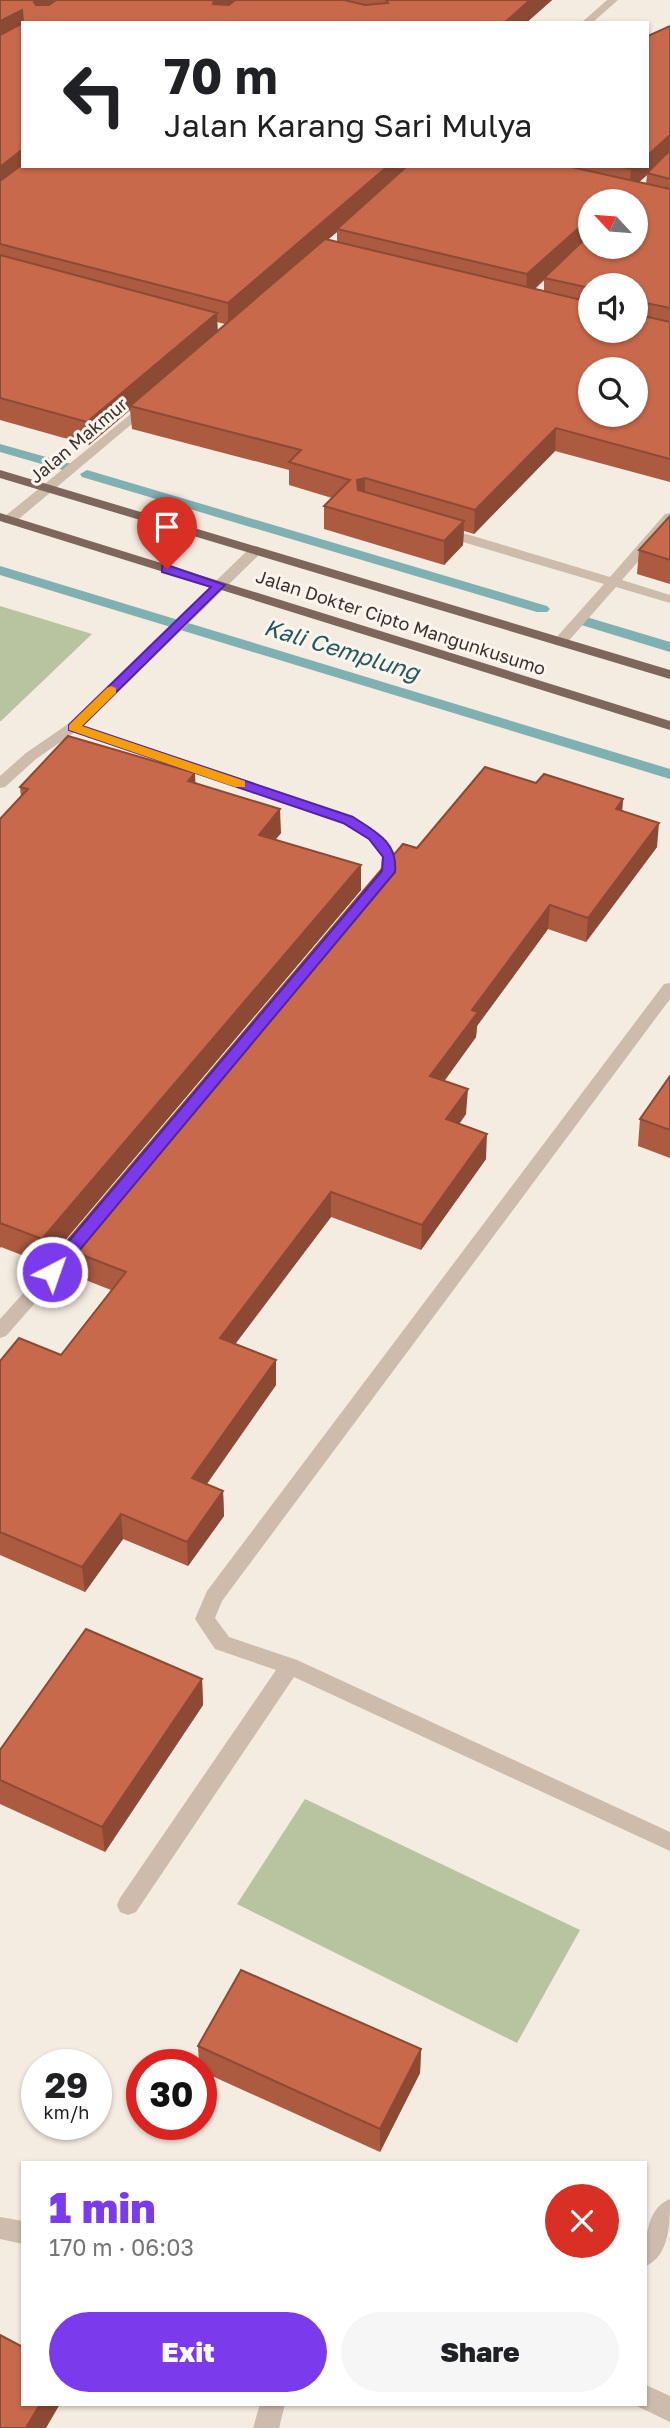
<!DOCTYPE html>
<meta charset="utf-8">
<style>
body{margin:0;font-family:"Golos Text",sans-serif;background:#f6f6f6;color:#202124;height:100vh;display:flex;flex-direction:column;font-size:26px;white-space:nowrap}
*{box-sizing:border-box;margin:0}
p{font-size:23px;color:#757577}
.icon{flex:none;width:38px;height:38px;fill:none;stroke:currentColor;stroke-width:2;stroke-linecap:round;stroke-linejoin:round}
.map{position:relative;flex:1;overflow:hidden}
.panel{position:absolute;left:21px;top:2161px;width:626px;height:245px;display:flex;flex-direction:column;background:#fff;border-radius:0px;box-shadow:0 2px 5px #0004}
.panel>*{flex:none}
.guide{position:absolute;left:21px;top:21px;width:628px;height:147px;border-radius:0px;box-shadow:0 2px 5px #0004;background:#fff;color:#202124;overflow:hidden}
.needle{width:46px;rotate:296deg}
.controls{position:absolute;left:578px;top:189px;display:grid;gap:14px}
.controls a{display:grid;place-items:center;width:70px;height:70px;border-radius:50%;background:#fff;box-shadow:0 2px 5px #0004;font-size:35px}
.speed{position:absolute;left:21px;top:2049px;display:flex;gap:14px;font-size:35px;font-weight:700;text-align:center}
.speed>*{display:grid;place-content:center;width:91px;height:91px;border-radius:50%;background:#fff;box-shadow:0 2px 5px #0004;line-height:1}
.speed small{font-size:18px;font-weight:400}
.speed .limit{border:10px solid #d22;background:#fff;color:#111}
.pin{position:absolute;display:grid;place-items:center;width:60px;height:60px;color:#fff;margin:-72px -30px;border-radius:50% 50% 50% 0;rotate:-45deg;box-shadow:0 0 7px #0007}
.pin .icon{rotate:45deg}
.me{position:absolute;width:77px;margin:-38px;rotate:41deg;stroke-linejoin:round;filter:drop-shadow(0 0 5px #0008)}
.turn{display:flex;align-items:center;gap:24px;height:147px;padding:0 28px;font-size:32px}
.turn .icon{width:91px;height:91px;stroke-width:2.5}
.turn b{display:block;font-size:49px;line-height:60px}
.round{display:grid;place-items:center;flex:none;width:74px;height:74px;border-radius:37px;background:#f6f6f6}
.summary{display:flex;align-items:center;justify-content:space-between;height:119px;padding:0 28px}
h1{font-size:42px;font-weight:800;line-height:52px;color:#7c3aed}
.primary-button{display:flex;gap:14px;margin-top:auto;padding:14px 28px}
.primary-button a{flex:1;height:80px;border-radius:42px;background:#7c3aed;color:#fff;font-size:28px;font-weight:800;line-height:80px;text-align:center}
.primary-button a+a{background:#f6f6f6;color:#202124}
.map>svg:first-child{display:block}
.green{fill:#b8c4a0}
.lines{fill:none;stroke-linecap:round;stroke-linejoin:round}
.stream{fill:#7fb0b2;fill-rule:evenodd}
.minor{fill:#cdbbac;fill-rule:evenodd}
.major{fill:#7d675c;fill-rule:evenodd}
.wall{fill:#ac5a40;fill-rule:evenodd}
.shaded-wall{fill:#8c4a34}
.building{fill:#c8694b;stroke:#8c4a34;stroke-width:2;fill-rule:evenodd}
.route{fill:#7c3aed;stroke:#51269a;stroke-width:2}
.slow{fill:#f59e0b}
.labels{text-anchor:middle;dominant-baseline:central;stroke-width:6;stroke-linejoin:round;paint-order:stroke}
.far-street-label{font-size:18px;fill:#3b302b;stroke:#fbf5ee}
.water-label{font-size:23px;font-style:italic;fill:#1f5a5e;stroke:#fbf5ee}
</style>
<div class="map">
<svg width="670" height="2428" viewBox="0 0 670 2428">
<rect width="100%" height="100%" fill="#f4ebe1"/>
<path class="green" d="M0 606 92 634 1 721H0Z
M305 1799 580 1930 517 2043 237 1904Z"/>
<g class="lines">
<path class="stream" d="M0 444 71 464 73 467 66 471 0 452Z
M87 470 547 606 550 609 547 612H537L82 477 80 474Z
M0 566 670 769V779L0 575Z
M583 616 670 642V652L578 624 575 621Z"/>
<path class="minor" d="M607 0H618L592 23H581Z
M148 400 154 404 152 407 14 523H4V517Z
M670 513V525L622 580 670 595V603L616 587 565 645H555V639L604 584 436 534 434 531 441 527 446 528 610 577 665 514Z
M256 546 263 550 261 553 83 726 353 817 379 834 398 856 396 872 387 883H377L374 880 380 872 382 857 369 840 343 823 75 732 36 759 5 787 0 788V776L26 753 68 724 251 547Z
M670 983V999L222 1601 215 1618 229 1637 297 1660 670 1832V1851L294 1677 136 1912 128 1915 120 1912 117 1905 120 1898 276 1670 215 1649 195 1619 207 1591 664 984Z
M79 1236 85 1238 88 1242 85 1246 6 1336 0 1338V1319L73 1238Z
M670 2199C670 2222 670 2255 646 2266 645 2243 645 2209 670 2199Z
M0 2217 23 2221V2244L0 2239Z
M646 2385 670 2396V2422L637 2406 646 2404Z
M260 2404H285L279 2428H253Z"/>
<path class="major" d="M0 470 670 670V679L0 478Z
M0 513 670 721V730L0 521Z"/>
</g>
<path class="wall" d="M0 0H552L526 23H23V166H648L670 26V482L555 451 474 534 464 531 463 545 444 565 324 529V506L332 498 289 485V470L132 429 130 410 89 445 0 420ZM647 175 646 184 639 182ZM590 201 635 247H590ZM337 232V242L328 239ZM544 280V291L535 289ZM590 285 635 331H590ZM217 322 225 324 217 331Z
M670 516V584L637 574 639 550Z
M195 773V784L281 833 275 840 361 890 45 1264 1 1247 0 1248V819L21 797 20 787Z
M536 783 623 799 622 811 657 847 586 942 548 929 477 1026 476 1037 444 1081 466 1114 459 1124 486 1159 421 1250 331 1217 235 1344 276 1385 207 1484 223 1491 224 1516 188 1566 123 1539 85 1592 0 1555V1361L61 1355 111 1290 65 1272 62 1247 417 848Z
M670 1076V1158L638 1146 640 1119Z
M202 1679 203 1705 105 1852 0 1804V1750Z
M198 2046 421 2049 420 2073 380 2152 201 2071V2065H199Z"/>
<path class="shaded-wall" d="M37 0H67L35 23 34 2Z
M214 0H242L214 21 213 4Z
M530 0H552L526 23H504Z
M22 10 23 23 0 43V21Z
M670 135V154L647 173V175L629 191 631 169 634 166H648V155Z
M23 149V166L0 190V167Z
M388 166H413L337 229V232L228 325V303Z
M590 218 588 240 544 278V280L526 296 527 274Z
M637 301 635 324V303Z
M217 313 218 335 130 406V410L89 445 87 422Z
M556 428 555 451 474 534 475 510Z
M365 478V501L357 503V480Z
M464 521 463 545 444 565V541Z
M195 773 196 798 188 781Z
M623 799 621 823 616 809Z
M280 809 281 833 259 859V835Z
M659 823 657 847 586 942 588 918Z
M361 865V890L45 1264 42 1239Z
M550 905 548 929 477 1026 476 1037 430 1101V1076L472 1010Z
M468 1089 466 1114 445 1144 446 1119Z
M487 1134 486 1159 421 1250 422 1225Z
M331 1192V1217L221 1363 220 1338Z
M276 1360V1385L193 1503 192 1478Z
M223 1491 224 1516 188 1566 187 1542Z
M121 1514 123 1539 85 1592 82 1567Z
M202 1679 203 1705 105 1852 102 1827Z
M421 2049 420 2073 380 2152V2129Z
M40 2404H60L46 2428H26Z"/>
<path class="building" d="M0 0H37L34 2 36 5H49L56 0H214L213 4 229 5 235 0H344L365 5 388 3 386 0H530L504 23H23V149L0 167V35L23 23 22 10 0 21Z
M670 26V135L648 155V36Z
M670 150V179L647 173Z
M23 164V166H388L228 303 0 244V181Z
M407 166H567L670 189V308L637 301 635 303V285H590V288L544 278 590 234V247H635V201H590V218L527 274 337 229Z
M616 166H634L631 169Z
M325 239 590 302V331H635V314L670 322V459L556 428 475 510 365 478 357 480 358 490 464 521 444 541 324 506 350 480 289 462 301 450 130 406ZM590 369H635V415H590Z
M0 255 217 313 87 422 0 398Z
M670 516V560L639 550Z
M68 736 195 773 188 781 280 809 259 835 361 865 42 1239 0 1223V819L28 789 20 787Z
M485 767 536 783 544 774 623 799 616 809 659 823 588 918 550 905 472 1010 478 1012 430 1076 468 1089 446 1119 487 1134 422 1225 331 1192 220 1338 276 1360 192 1478 223 1491 187 1542 121 1514 82 1567 0 1532V1361L19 1338 61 1355 126 1272 62 1247 403 844 417 848Z
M670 1076V1130L640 1119Z
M86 1629 202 1679 102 1827 0 1780V1750Z
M241 1970 421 2049 380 2129 198 2046Z
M0 2335 23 2347V2404H40L26 2428H0Z"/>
<path class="route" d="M167 565 225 585 82 726 353 817C376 832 398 842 395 872L58 1276H46L44 1272 46 1268 382 871 383 857 369 839 343 823 69 730V725L211 587 162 572V566Z"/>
<path class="slow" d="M111 686 116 688V693L82 726 245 781V787H235L69 730V725L107 688Z"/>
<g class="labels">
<g class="far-street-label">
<text transform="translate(78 440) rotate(-40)">Jalan Makmur</text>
<text transform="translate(401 622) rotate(18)">Jalan Dokter Cipto Mangunkusumo</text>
</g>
<g class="water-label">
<text transform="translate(342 649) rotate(17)">Kali Cemplung</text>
</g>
</g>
</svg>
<div class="controls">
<a><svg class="needle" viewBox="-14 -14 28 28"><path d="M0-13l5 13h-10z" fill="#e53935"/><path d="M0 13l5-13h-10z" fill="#757577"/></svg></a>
<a><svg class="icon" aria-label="sound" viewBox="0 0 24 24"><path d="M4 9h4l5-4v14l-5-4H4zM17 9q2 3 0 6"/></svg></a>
<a><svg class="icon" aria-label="search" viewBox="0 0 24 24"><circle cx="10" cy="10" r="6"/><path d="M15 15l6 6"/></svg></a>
</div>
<div class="speed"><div>29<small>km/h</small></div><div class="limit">30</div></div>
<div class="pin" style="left:167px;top:569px;background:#d93025"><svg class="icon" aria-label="arrive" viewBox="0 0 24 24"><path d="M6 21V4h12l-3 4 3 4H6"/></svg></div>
<svg class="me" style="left:52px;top:1272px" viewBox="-20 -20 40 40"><circle r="17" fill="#7c3aed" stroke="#fff" stroke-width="3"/><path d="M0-11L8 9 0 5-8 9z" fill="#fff"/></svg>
<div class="guide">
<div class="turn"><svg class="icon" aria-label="left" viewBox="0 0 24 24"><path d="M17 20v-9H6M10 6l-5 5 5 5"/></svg><div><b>70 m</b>Jalan Karang Sari Mulya</div></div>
</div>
<section class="panel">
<div class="summary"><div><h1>1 min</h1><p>170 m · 06:03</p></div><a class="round" style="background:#d93025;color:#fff"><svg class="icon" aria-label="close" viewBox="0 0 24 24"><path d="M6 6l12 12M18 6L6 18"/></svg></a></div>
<div class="primary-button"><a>Exit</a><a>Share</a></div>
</section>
</div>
